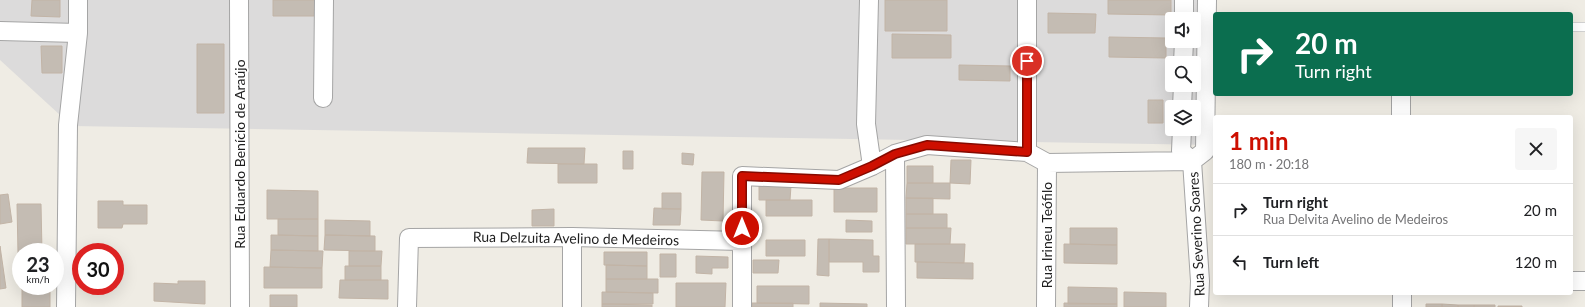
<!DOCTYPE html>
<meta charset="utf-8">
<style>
body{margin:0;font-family:Lato,sans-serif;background:#f6f6f6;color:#202124;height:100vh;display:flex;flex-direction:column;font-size:15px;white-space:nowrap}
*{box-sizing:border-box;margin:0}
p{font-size:13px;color:#757577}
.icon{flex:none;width:22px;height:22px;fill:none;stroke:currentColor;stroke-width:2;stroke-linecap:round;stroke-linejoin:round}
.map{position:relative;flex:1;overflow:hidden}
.sheet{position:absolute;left:1213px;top:115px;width:360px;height:180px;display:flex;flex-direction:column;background:#fff;border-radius:4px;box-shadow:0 4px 16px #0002}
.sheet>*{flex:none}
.top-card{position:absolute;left:1213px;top:12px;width:360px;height:84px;border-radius:4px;box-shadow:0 4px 16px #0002;background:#0b6e4f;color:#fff;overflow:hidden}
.fabs{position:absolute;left:1165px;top:12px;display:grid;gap:8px}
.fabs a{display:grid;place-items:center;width:36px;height:36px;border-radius:4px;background:#fff;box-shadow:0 4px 16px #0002;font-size:20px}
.speed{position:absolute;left:12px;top:243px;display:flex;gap:8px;font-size:20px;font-weight:700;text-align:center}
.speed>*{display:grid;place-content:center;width:52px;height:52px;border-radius:50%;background:#fff;box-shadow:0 4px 16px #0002;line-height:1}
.speed small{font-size:10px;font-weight:400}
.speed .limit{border:6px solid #d22;background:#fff;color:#111}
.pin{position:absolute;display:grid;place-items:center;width:34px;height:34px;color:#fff;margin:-17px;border:2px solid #fff;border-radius:50%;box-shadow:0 1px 4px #0007}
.me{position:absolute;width:44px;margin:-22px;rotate:0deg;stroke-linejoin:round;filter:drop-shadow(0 0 3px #0008)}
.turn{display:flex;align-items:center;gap:14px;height:84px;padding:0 16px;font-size:18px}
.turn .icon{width:52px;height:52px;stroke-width:2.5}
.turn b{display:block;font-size:28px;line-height:34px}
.round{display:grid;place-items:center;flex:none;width:42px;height:42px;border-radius:4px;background:#f6f6f6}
.summary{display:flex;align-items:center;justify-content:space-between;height:68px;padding:0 16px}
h1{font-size:24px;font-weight:700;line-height:30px;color:#cd0f00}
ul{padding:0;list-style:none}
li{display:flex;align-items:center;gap:12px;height:52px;padding:0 16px;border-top:1px solid #e0e0e0}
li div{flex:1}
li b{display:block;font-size:15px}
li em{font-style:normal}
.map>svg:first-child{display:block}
.residential{fill:#dcdbdb;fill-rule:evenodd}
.building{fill:#c4bcb3;stroke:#c2b4a6}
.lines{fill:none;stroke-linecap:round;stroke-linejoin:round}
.lane-casing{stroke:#a5a5a5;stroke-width:10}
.street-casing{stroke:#a5a5a5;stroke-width:20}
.lane{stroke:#fff;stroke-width:9}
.street{stroke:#fff;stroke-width:18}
.route-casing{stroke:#850a00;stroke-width:10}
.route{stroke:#cd0f00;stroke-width:7}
.labels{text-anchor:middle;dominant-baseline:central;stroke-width:3.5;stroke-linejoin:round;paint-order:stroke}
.street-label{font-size:14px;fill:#1e1e1e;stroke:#fff}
</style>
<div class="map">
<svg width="1585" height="307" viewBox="0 0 1585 307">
<rect width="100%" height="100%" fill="#efece4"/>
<path class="residential" d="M0 0H1216L1213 145 72 126 0 60ZM1172 19H1194V41H1172ZM1172 63H1194V85H1172ZM1172 107H1194V129H1172Z"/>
<path class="building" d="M32 0H60V17L31 16Z
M273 0H315L314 16H273Z
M885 0H947V31H885Z
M1108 0H1171V15L1108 14Z
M1048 13 1096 14 1095 33H1048Z
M892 34 951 35V58H892Z
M1109 37 1166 38V58L1109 57Z
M197 44H224V113H197Z
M41 46H62V73H42Z
M959 65 1010 66V81L959 80Z
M1148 100H1163V123H1148Z
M528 148H585L584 164 527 163Z
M623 151H633V169H623Z
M682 153 694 154 693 165 682 164Z
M951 160H971L970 184 950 183Z
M558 164H597V183H558Z
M907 166H933V183H907Z
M702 172H724L723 221 701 220Z
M907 183H950V199L906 198Z
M759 185 791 186 790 200H759Z
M834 188H877V212H834Z
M267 190 318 191V219H267Z
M662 193H681V209H662Z
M8 194 12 222 0 224V195Z
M906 198H933V214H906Z
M766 200H812V216H766Z
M98 201H123V205H147V224H123L122 228H98Z
M17 204H41L42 252 18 253Z
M654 208 681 209 680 225H653Z
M554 209V226H532V210Z
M906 214H947V228H906Z
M278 219H318V236L278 235Z
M325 220 370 221V236L325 235Z
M846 220 872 221V232H846Z
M906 228H951L950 244H906Z
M1070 228H1117V245L1070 244Z
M271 235 318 236V251L271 250Z
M325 235 375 236V251L324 250Z
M818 239H829V276L817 275Z
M829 239 873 240V256H879V272H863V262H829Z
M766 240H805V256H766Z
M915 244H965L964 263 915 262Z
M1064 244 1117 245V264L1064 263Z
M0 246 6 288 0 289Z
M271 250 323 251 322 268 270 267Z
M349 251H382L381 266H349Z
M604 252H647V266L604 265Z
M660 254H676V277H660Z
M696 256 728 257V268H712V274L696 273Z
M753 260H779L778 273H753Z
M917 262 973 263V279L917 278Z
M606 265 647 266V279H606Z
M345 266H381V280H345Z
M264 267 322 268V288H264Z
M606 279H658V293L606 292Z
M340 280H388V299L339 298Z
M178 281H205V304L154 301V283L178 284Z
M676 283H726L725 307H676Z
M22 286H50V307H22Z
M757 286H809V304L757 303Z
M1068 287 1117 288V304H1068Z
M602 292 653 293V304H602Z
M1124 292 1166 293V307H1124Z
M270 295H297V307H270Z
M752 303H793V307H752Z
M820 303 867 304V307H820Z
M1064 303 1117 304V307H1064Z
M602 304 652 305V307H602Z
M1426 304H1442V307H1426Z
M1442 304 1458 305V307H1442Z
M1458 305H1474V307H1458Z
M1474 305H1495V307H1474Z
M1498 306H1522V307H1498Z"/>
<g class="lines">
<defs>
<path id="lane" d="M1571 27H1585"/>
<path id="street" d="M239 0 240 307
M869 0 866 124 872 166
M1027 0V152
M1184 19V0
M0 31 78 33
M1183 63 1184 41
M1401 94V117
M323 98 324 0
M1182 107 1183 85
M1182 129 1181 151 1192 161 1200 281 1199 307
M895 154 896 307
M1192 161 1205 151 1207 0
M1571 281H1585
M1402 293V307
M66 307 68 125 78 33V0
M407 307 409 238 572 237 742 241
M572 307V237
M742 307V176L839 180 872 166 895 154 927 145 1027 152 1047 163 1192 161
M1046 307 1047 163"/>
</defs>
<use href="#lane" class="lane-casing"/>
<use href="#street" class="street-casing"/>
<use href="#lane" class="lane"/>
<use href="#street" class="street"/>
</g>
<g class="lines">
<defs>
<path id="route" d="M742 228V176L839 180 872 166 895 154 927 145 1027 152V61"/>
</defs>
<use href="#route" class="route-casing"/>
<use href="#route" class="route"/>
</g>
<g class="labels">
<g class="street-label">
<text transform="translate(239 154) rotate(-90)">Rua Eduardo Benício de Araújo</text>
<text transform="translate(1196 234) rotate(-93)">Rua Severino Soares</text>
<text transform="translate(1046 235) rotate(-90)">Rua Irineu Teófilo</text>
<text transform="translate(576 238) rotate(1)">Rua Delzuita Avelino de Medeiros</text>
</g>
</g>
</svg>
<div class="fabs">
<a><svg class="icon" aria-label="sound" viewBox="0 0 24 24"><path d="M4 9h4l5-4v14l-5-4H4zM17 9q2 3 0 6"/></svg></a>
<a><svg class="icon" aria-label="search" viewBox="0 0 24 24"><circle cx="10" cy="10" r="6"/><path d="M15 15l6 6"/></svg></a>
<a><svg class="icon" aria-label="layers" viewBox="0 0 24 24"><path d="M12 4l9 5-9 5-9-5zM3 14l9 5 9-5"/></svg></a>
</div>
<div class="speed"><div>23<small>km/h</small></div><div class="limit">30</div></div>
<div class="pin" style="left:1027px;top:61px;background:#d93025"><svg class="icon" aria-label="arrive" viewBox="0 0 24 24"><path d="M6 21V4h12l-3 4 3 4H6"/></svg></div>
<svg class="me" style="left:742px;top:228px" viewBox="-20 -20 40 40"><circle r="17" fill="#cd0f00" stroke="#fff" stroke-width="3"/><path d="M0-11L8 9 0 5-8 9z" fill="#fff"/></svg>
<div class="top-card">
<div class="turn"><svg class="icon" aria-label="right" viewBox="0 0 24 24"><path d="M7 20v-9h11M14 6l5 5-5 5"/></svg><div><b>20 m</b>Turn right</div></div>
</div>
<section class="sheet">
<div class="summary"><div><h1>1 min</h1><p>180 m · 20:18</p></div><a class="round"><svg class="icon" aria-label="close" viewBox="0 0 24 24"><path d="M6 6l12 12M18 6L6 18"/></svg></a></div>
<ul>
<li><svg class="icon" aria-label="right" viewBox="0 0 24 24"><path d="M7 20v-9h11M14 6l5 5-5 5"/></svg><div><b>Turn right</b><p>Rua Delvita Avelino de Medeiros</p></div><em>20 m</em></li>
<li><svg class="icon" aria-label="left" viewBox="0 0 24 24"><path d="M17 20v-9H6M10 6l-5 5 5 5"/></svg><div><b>Turn left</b></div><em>120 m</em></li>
</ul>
</section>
</div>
